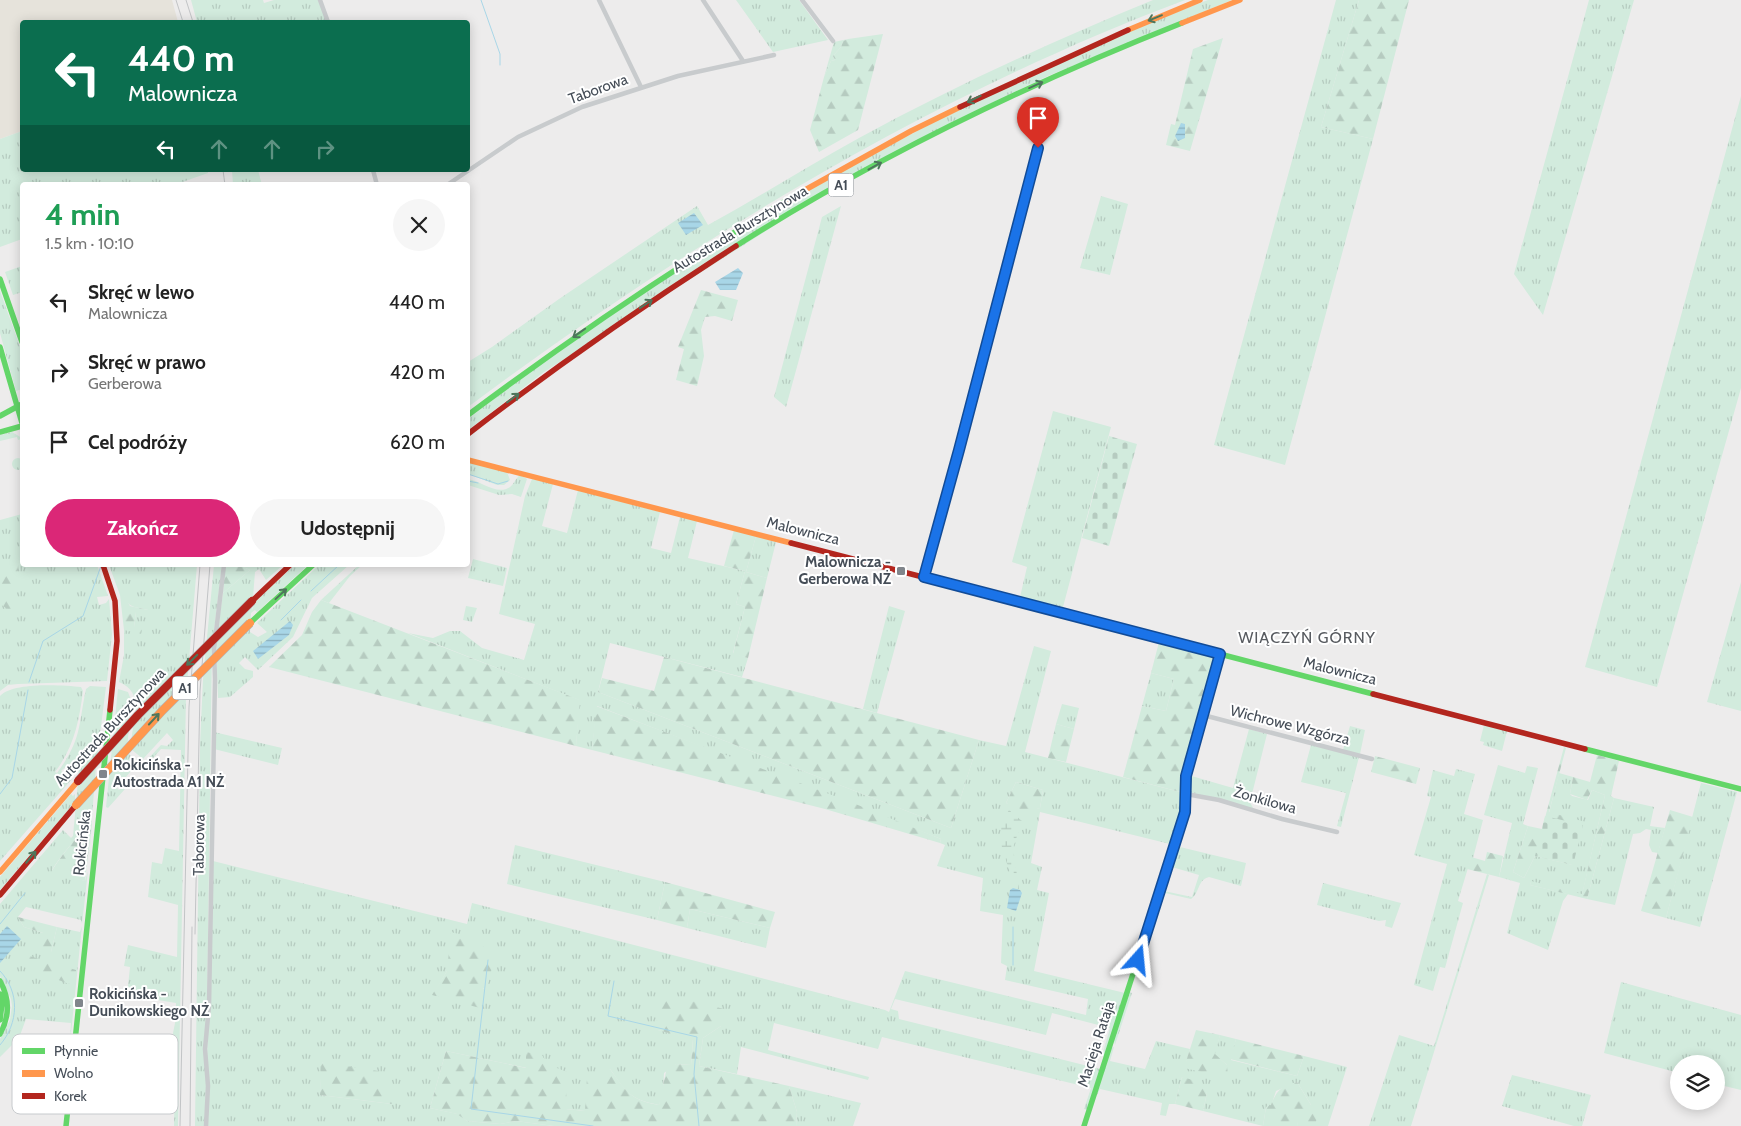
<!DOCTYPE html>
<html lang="pl">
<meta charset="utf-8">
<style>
body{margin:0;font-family:Cabin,sans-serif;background:#f6f6f6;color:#222;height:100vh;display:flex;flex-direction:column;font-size:19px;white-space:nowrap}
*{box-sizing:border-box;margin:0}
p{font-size:16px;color:#767676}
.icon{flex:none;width:28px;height:28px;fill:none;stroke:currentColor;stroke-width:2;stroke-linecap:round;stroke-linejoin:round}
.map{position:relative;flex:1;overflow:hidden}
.sheet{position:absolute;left:20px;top:182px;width:450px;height:385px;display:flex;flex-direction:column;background:#fff;border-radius:5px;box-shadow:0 2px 12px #0003}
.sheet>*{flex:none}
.top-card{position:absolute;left:20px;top:20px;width:450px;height:152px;border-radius:5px;box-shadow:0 2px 12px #0003;background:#0b6e4f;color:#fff;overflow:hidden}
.controls{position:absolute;left:1670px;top:1055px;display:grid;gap:10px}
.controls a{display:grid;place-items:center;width:55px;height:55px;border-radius:50%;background:#fff;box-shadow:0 2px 12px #0003;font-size:25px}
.pin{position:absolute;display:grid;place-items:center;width:42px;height:42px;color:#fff;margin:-51px -21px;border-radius:50% 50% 50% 0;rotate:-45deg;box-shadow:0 0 5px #0007}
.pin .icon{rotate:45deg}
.me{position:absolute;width:55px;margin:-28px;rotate:18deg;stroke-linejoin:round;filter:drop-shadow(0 0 4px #0008)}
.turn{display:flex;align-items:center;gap:18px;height:105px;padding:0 25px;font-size:22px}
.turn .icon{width:65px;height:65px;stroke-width:2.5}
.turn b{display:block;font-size:35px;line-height:42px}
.lanes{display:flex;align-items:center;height:48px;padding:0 25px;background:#0003;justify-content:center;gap:25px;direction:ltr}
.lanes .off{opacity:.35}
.round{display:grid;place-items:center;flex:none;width:52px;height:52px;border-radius:26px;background:#f6f6f6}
.overview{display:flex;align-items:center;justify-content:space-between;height:85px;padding:0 25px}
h1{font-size:30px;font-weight:700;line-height:38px;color:#1e9e55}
.cta{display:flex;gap:10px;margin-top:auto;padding:10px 25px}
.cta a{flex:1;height:58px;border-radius:30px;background:#db2777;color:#fff;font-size:20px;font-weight:700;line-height:58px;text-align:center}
.cta a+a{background:#f6f6f6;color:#222}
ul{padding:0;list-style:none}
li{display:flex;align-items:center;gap:15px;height:70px;padding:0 25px}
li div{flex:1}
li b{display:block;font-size:19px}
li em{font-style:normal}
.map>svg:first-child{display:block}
.commercial{fill:#e6e3db}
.grass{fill:url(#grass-tufts);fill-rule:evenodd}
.forest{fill:url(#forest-firs)}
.wetland{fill:url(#wetland-marsh)}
.cemetery{fill:url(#cemetery-stones)}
.water{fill:url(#water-rules)}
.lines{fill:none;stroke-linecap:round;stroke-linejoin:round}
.stream{stroke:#a8d6e7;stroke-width:1}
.street{stroke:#c8cbcd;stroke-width:4.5}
.fast{stroke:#63d668;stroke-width:5.5}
.slow{stroke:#ff974d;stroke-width:5.5}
.jam{stroke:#b3261e;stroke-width:5.5}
.rail{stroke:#c2c4c6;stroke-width:1}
.slow-bridge-casing{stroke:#b2b6bb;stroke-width:9;stroke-linecap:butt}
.jam-bridge-casing{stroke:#b2b6bb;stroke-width:9;stroke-linecap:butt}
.slow-bridge{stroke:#ff974d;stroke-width:8}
.jam-bridge{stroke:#b3261e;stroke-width:8}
.oneway{stroke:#4e765c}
.route-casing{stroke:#114b97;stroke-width:12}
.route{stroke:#1a73e8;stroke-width:9}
.poi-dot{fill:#80858b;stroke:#fff;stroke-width:2}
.labels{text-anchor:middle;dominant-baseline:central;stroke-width:4;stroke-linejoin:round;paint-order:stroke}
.shield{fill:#fff;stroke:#7d8289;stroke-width:1}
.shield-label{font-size:14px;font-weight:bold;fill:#454d57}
.street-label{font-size:15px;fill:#454d57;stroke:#fff}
.poi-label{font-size:15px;font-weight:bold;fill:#454d57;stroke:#fff;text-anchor:start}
.neighbourhood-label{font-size:16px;letter-spacing:1px;fill:#585b60;stroke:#fff}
.key{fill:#fff;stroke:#c7cacd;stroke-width:1}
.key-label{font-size:14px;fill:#454d57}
</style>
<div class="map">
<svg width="1741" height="1126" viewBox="0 0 1741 1126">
<defs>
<pattern id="grass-tufts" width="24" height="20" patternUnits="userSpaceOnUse" patternTransform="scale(1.25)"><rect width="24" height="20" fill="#d2ebdd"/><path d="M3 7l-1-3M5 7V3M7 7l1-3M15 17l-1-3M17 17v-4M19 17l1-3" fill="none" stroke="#b6cbc0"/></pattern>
<pattern id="forest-firs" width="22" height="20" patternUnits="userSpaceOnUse" patternTransform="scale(1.25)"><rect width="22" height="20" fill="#d2ebdd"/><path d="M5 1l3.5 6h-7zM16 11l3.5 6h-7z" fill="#b6cbc0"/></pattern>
<pattern id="wetland-marsh" width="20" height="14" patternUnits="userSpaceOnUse" patternTransform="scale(1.25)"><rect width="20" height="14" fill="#d2ebdd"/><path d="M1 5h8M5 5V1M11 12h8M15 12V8" fill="none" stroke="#b6cbc0"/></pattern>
<pattern id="cemetery-stones" width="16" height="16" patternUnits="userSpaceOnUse" patternTransform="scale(1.25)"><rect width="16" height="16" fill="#d2ebdd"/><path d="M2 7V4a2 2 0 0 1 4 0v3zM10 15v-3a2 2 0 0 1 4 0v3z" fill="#b6cbc0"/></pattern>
<pattern id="water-rules" width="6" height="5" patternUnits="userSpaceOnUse" patternTransform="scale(1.25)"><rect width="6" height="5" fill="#a8d6e7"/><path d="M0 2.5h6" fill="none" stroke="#8bb0be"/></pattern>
</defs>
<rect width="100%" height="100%" fill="#edecec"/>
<path class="commercial" d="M0 0H172L178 22H22V131L0 139Z"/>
<path class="grass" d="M191 0H263L264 3 274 0H318L326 20 320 22H197Z
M736 0H799L828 40 773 52Z
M1153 0H1185C927 97 688 243 468 407V362L492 347 559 299 697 206 708 225C759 197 808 166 859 138 954 86 1053 41 1153 0Z
M1208 0H1232L1048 76 954 121 865 168 544 372 468 430V419C689 247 946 100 1208 0Z
M1336 0H1359L1321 127 1373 139 1285 465 1214 445Z
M1589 0H1634L1543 315 1514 274Z
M848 39 843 41 841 47 833 56 835 60 831 61 824 77 834 42Z
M1741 96V388L1657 687 1585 667Z
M22 131V170H208V173L174 185H22V239L0 247V139Z
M232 170H258L262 185H233Z
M1101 196 1128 204 1110 275 1080 268Z
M841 206 786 407 774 397 822 217Z
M22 266V292L13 295 5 272Z
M0 291 22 352V389L16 391 0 333Z
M1053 411 1111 427 1063 607 1020 597 1027 567 1012 562Z
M12 432 22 438V444L21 439 18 440 17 437 0 441V435Z
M12 464a6 6 0 1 1 12 0a6 6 0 1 1-12 0Z
M468 462 507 472 510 480 504 485H497L468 474Z
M520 475 527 479 521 497 512 494 499 495 468 485V479C481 481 497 496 510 487 514 484 515 479 520 475Z
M532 479 553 484 542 526 567 533 578 490 660 512 651 548 671 553 680 517 697 521 688 558 745 571 736 604 745 607 733 653 748 658 742 677 610 643 598 692 951 828 979 740 1006 746 1034 646 1051 651 1025 752 1184 793V806L1170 856 1167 855 1170 844 1040 812 1031 863 1042 867 1037 890 1049 893 1034 971 1125 993 1106 1055 1102 1056 1110 1028 1052 1013 1046 1035 895 999 891 1009 898 1011 899 1019 1100 1069 1087 1110 1084 1109 1091 1088 882 1037 878 1049 774 1023 768 1050 869 1077 868 1080 741 1047 737 1074 699 1066 703 1038 721 1026 658 1030 693 1039 691 1065 676 1064 664 1073 663 1093 659 1105C629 1099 627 1093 610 1069L585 1111 566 1109 527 1068 446 1051 430 1108 458 1114 467 1121 500 1124 516 1121 554 1126H208L207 1057 213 861 467 924 472 903 885 1010 889 1012 905 971 1086 1015 1088 999 1005 980 1007 966 1001 963 1003 915 980 911 983 878 937 866 945 845 940 843 941 839 597 706 592 750 576 746 579 700 408 633 433 638 450 631H460L482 648 524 660 535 624 499 614 525 496ZM1016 782 1043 790 1040 808 1029 810 1006 803ZM447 971 486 988 433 995ZM322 1062 392 1104 320 1095Z
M22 514V565H97L108 596 97 597 99 605 106 603 109 599 112 634 107 681 18 684 8 685 0 691V520Z
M756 536 776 542 767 578 746 572Z
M473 559 507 568 503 586 468 578Z
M109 565H197L186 696 178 1126H174L175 1078 172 1038 176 1018V1003L127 995 130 967 124 966 128 945 177 957 178 905 148 897 152 862 162 864 165 848 179 851 181 750 161 749 146 766 143 764 161 745 167 746 173 740 167 733 143 759 131 749C130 724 148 694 119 682L124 655V630H130L134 627 136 612 148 610C136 607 128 608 124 596L120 595Z
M214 565H222L212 647 206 1087 205 1126H195L200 745 203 679Z
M239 565H283L266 580 259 569 255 572 252 610 256 600 295 565H308L257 612 255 610 251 613 250 632 258 637 267 632 257 623 319 565H349L312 598 293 637 258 670 245 657 239 663 245 669 253 671V677L230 697 218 698 216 643 223 593 250 570Z
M359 565H362L350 576 329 603 321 600Z
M1741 582V711L1707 702Z
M466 606 477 608 472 622 463 620Z
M889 606 905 611 877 713 863 709Z
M1151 673 1174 679 1166 711 1142 706Z
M90 686 106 687 96 766 88 868 92 823C85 826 54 864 52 871L85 881 88 871 82 924 81 920 26 907 18 917 24 927 43 933 51 952 57 927 80 932 82 926 70 1043 71 1023 26 1019 19 1038 0 1057V1039L10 1020 12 1006 11 999 0 976V904L63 830 71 838 73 836 79 770 76 766C70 765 65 766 61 771L72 779 0 861V696C13 682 62 685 81 687L83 691C79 722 74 747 55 772L57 773C82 739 78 727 86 689Z
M118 689 128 692 131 700 127 751 137 764 126 777H119L112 783 119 790 121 788 125 789 108 808 106 807Z
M1062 704 1079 708 1074 729 1056 724Z
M1484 725 1507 731 1502 751 1483 745 1484 742 1480 741Z
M1350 726 1365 730 1360 754 1343 750Z
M1249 729 1267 734 1250 802 1254 810 1189 792 1188 775 1233 788Z
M214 732 282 748 278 765 214 749Z
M1311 745 1359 757 1341 827 1337 826 1346 793 1301 782Z
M1498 765 1525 773 1527 766 1538 768 1523 824 1528 826 1513 872 1524 878 1535 856 1573 865 1549 813 1559 773 1573 777 1570 794 1572 796 1588 800 1592 790 1605 795 1582 895 1531 882 1530 885 1568 894 1563 901 1548 950 1507 933 1520 883 1499 877 1512 823 1484 815Z
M1456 769 1475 774 1464 814 1483 820 1473 858H1471L1458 901 1463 903 1445 968 1440 967 1433 991 1414 985 1447 864 1414 855 1431 797 1427 796 1433 770 1454 776Z
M1701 783 1737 792 1700 927 1666 918Z
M71 794 73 796 75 794V802L0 890V877Z
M1614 798 1654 807 1650 826 1665 828 1658 853 1652 852 1649 845 1651 830 1646 829 1640 833 1633 834 1615 905 1587 899Z
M1182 836 1180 847 1246 863 1241 886 1209 877C1197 880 1200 893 1191 899L1165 893 1163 888 1168 880 1164 891 1192 897 1199 875 1172 867 1168 875Z
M515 845 665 882 657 920 507 884Z
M1487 874 1489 875 1411 1126H1369L1399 1035 1434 1046Z
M1323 883 1401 903 1392 928 1385 926 1386 920 1379 921 1317 905Z
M690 909 770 928 766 948 687 928Z
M1621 982 1741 1015V1090L1716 1084V1064H1679V1073L1604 1053Z
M1129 992 1132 993 1115 1045 1114 1040Z
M1220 1035 1236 1039 1231 1060 1297 1076 1304 1056 1347 1067 1328 1126H1297L1298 1118 1311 1105 1297 1082 1276 1091 1271 1106 1266 1107 1263 1126 1203 1111 1207 1093 1182 1077 1175 1104H1169L1166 1116 1160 1115 1162 1103 1100 1089 1096 1097 1111 1048 1114 1047 1110 1061 1145 1069 1156 1041 1190 1049 1185 1067 1227 1065 1214 1054Z
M1512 1075 1591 1095 1582 1126H1574L1502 1106Z
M789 1086 861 1103 853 1126H796L797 1112Z"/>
<path class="forest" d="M1359 0H1409L1373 139 1321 127Z
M883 34 858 130 819 152 810 130 824 77 831 61 835 60 833 56 841 47 843 41 848 39Z
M1223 38 1190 151 1166 145 1171 124 1175 125 1193 49Z
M701 290 738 300 732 321 715 316 705 317 701 330 704 356 697 386 676 380 684 349 678 347Z
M734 530 756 536 746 572 767 578 748 658 733 654 745 607 736 604 745 571 724 566Z
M16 559 19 563 12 608 9 610 0 604V561Z
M225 565H239L250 570 223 593Z
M120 595H124L130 606 148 610V615L136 612 134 627 142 630 141 634 124 630Z
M321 600 580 700 576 746 269 667 302 635 312 612Z
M1159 642 1175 648 1177 645 1211 654 1214 658 1184 793 1123 777 1142 706 1166 711 1174 679 1151 673Z
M664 657 979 740 951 828 598 692 602 678 654 691Z
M596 706 853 803 941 839 940 843 825 809 592 750Z
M1056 724 1074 729 1066 762 1048 758Z
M1564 747 1566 748 1549 812 1582 821 1573 865 1535 856 1524 878 1513 872 1528 826 1542 829Z
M1597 755 1619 761 1611 796 1614 798 1587 899 1530 885 1531 881 1582 894 1605 795 1592 790 1587 800 1570 794 1573 777 1590 782Z
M1375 756 1420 768 1416 784 1371 772Z
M1016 782 1043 790 1040 808 1027 812 1006 803Z
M1670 810 1693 817 1666 918 1641 911Z
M92 822 85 881 51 873C55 863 84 827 92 822Z
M1487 852 1503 856 1499 877 1467 869 1471 857 1485 861Z
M665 882 775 912 770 928 690 909 687 928 657 920Z
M18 917 57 927 51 952 39 948 43 933 24 927Z
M451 932 473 938 495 956 487 988H483L480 1008 432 995 447 971Z
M26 955 76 970 75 982 69 984 22 966Z
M664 994 724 1009 721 1026 703 1038 699 1066 789 1086 797 1112 796 1126H554L516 1121 500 1124 467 1121 457 1114 430 1108 446 1051 526 1068V1052L542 1055 547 1064 567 1072 566 1109 585 1111 587 1077 610 1069C627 1092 630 1100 659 1105L667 1067 676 1064 691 1065 693 1040 658 1030 656 1014Z
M1196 1030 1220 1035 1215 1054 1227 1065 1228 1078 1184 1068Z
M1236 1039 1304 1056 1297 1076 1230 1059Z
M321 1062 378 1071 392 1104 320 1095Z
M1182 1077 1200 1082 1207 1093 1203 1111 1175 1104Z
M1297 1082 1311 1105 1319 1112 1315 1125 1299 1118 1297 1126H1263L1266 1107 1271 1105C1277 1090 1281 1086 1297 1082Z"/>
<path class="wetland" d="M1009 810 1022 821 1013 848 1019 889 1013 888C1010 857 989 841 1009 810Z"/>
<path class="cemetery" d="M1109 436 1137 444 1109 546 1082 538Z
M1545 816 1583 825 1573 865 1535 856Z"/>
<path class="water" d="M1181 123 1185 124V138L1178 141 1175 136Z
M694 213 703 225 686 235 678 223Z
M738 268 743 273 736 290H720L715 282Z
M290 621 293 625 289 635 258 659 253 651Z
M1013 888 1020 890 1022 893 1016 911 1007 908 1010 890Z
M7 926 21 939 0 963V934Z"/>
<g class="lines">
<path class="stream" d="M481 0 500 54V65
M468 474 498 484 508 481
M468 481 478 483
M261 567 263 565
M311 591 339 565
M281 620 301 600
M29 682 43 641 83 616 101 566
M0 794 12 778 28 690
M0 924 25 893
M488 960 471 1109 593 1126
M1013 965V927
M0 971C20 992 19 1023 0 1045
M614 981 608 1016 697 1037 694 1074 699 1126"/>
<path class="street" d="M320 0 328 22
M599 0 641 87
M703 0 743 61
M802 0 833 41
M373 170 377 185
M447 185 518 137 582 107 678 76 774 55
M924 577 959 450 1048 111
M1203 715 1372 759
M1186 794 1219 800 1282 819 1337 832
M206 1126 208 1086 205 1049 209 1006 215 679 214 649 224 565"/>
<path class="fast" d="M736 246C876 157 1028 84 1182 23
M0 279 22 342
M0 347 22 423
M468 415C571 338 677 266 787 200
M0 416 22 404
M0 432 22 426
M250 623 313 565
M1101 623 1373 694
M1585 749 1741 789
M0 981C10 999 10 1016 0 1034
M0 994 2 1004 0 1020
M66 1126 110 710
M1084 1126 1178 834"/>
<path class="slow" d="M1182 23 1240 0
M1128 30 1200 0
M787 200 911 131 960 107
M468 460 791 543
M1178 834 1185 812 1186 776 1220 654
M0 872 78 781"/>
<path class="jam" d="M960 107 1128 30
M468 434C555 367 644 305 736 246
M791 543 1101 623
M103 565 115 601 117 641 110 710
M252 601 290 565
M1373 694 1585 749
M0 895 76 805"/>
<path class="rail" d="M176 0 183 22
M186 0 193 22
M223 170 225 185
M195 934 200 691 210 565
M180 1126 189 707 200 565
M190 1126 192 927"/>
<defs>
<path id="slow-bridge" d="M76 805 162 711 250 623"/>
<path id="jam-bridge" d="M78 781 138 715 252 601"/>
</defs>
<use href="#slow-bridge" class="slow-bridge-casing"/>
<use href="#jam-bridge" class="jam-bridge-casing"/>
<use href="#slow-bridge" class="slow-bridge"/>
<use href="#jam-bridge" class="jam-bridge"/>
</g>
<defs><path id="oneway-shaft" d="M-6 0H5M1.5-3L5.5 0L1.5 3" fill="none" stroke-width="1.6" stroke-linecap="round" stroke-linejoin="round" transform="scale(1.25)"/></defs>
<g class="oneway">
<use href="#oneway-shaft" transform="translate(1155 18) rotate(158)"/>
<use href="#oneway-shaft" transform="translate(1036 85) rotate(-24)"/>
<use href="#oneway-shaft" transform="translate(974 99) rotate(154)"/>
<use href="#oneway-shaft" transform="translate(875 166) rotate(-29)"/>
<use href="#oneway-shaft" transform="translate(646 304) rotate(-34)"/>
<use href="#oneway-shaft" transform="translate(579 333) rotate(145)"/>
<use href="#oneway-shaft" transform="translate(513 398) rotate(-37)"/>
<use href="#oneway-shaft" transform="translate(281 594) rotate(-43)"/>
<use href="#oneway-shaft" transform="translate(192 660) rotate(135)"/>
<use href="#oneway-shaft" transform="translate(154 719) rotate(-47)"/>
<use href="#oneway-shaft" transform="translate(31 857) rotate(-50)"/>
</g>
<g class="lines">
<defs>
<path id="route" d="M1038 148 959 450 924 577 1220 654 1186 776 1185 812 1138 960"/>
</defs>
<use href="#route" class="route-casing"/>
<use href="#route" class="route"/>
</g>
<g class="poi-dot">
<rect x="896" y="566" width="10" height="10" rx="2.5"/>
<rect x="98" y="769" width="10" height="10" rx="2.5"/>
<rect x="74" y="998" width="10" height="10" rx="2.5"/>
</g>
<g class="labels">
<g class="shield">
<rect x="828.5" y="173.5" width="25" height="23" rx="4"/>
<rect x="172.5" y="676.5" width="25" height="23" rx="4"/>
</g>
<g class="shield-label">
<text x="841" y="185">A1</text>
<text x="185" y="688">A1</text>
</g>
<g class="street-label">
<text transform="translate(598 89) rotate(-20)">Taborowa</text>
<text transform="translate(740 229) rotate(-31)">Autostrada Bursztynowa</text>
<text transform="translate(803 531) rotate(14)">Malownicza</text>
<text transform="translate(1340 671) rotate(14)">Malownicza</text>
<text transform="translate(1290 725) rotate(14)">Wichrowe Wzgórza</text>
<text transform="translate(110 727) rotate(-47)">Autostrada Bursztynowa</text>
<text transform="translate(1265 800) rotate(16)">Żonkilowa</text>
<text transform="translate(82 843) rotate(-84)">Rokicińska</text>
<text transform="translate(199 845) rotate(-89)">Taborowa</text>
<text transform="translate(1096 1044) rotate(-72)">Macieja Rataja</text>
</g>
<g class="poi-label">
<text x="891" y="562" text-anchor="end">Malownicza -<tspan x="891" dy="17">Gerberowa NŻ</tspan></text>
<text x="113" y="765">Rokicińska -<tspan x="113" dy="17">Autostrada A1 NŻ</tspan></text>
<text x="89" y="994">Rokicińska -<tspan x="89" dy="17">Dunikowskiego NŻ</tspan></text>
</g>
<g class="neighbourhood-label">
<text x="1307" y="637">WIĄCZYŃ GÓRNY</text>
</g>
</g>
<rect x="12" y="1034" width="166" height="80" rx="8" class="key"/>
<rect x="22" y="1048" width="23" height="6" fill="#63d668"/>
<rect x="22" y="1070" width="23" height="7" fill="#ff974d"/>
<rect x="22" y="1093" width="23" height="6" fill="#b3261e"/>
<g class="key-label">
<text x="54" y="1056">Płynnie</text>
<text x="54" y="1078">Wolno</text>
<text x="54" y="1101">Korek</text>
</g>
</svg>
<div class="controls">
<a><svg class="icon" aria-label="layers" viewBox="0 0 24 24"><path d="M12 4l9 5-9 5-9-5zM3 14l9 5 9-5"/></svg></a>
</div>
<div class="pin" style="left:1038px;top:148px;background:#d93025"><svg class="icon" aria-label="arrive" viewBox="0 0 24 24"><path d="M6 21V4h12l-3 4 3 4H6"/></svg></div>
<svg class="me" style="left:1138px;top:960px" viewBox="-20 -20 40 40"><path d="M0-17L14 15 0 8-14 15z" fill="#1a73e8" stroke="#fff" stroke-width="4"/></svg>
<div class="top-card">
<div class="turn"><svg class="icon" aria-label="left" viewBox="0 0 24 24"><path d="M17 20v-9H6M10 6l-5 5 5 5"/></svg><div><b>440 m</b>Malownicza</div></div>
<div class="lanes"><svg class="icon" aria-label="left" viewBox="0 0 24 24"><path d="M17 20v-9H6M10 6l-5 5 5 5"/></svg><svg class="icon off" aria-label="ahead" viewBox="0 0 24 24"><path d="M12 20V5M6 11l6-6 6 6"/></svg><svg class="icon off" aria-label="ahead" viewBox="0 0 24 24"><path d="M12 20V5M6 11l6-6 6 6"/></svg><svg class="icon off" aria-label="right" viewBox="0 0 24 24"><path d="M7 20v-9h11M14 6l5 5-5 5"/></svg></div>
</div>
<section class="sheet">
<div class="overview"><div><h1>4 min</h1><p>1.5 km · 10:10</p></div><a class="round"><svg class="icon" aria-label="close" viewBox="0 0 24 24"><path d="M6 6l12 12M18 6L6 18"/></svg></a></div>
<ul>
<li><svg class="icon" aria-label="left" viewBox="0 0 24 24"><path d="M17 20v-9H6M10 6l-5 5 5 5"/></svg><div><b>Skręć w lewo</b><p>Malownicza</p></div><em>440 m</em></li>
<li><svg class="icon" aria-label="right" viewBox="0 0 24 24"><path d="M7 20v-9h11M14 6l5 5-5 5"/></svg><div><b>Skręć w prawo</b><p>Gerberowa</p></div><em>420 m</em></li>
<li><svg class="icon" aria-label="arrive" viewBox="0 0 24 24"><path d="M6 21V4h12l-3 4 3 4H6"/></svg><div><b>Cel podróży</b></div><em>620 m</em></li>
</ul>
<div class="cta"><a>Zakończ</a><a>Udostępnij</a></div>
</section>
</div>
